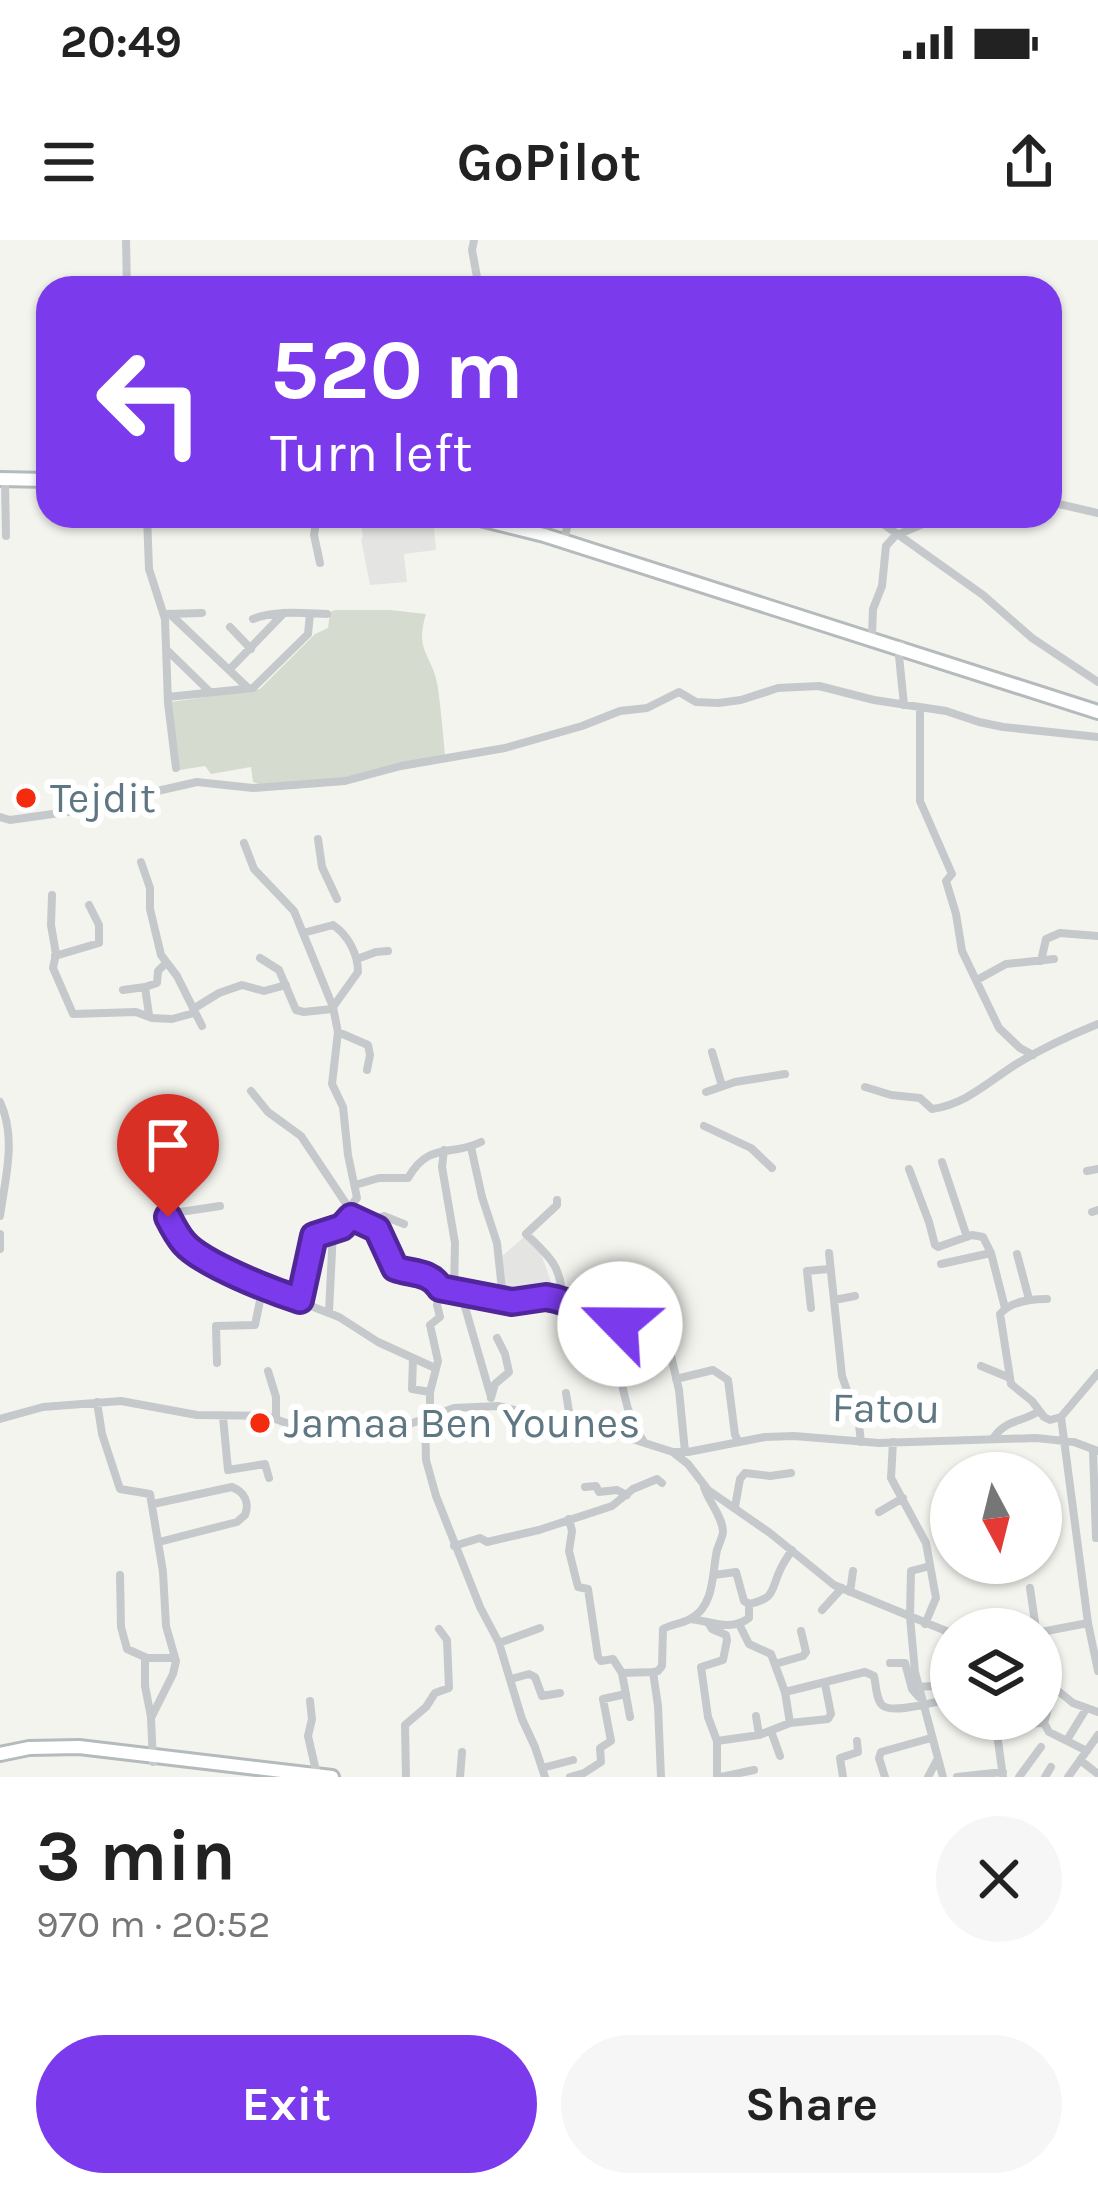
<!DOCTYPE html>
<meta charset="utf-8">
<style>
body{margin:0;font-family:Karla,sans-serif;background:#f6f6f6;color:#222;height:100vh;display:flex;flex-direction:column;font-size:45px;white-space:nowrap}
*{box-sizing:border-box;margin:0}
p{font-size:39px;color:#767676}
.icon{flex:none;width:66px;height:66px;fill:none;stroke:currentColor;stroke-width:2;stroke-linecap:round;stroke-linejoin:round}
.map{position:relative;height:1537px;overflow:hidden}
.sheet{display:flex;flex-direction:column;background:#fff;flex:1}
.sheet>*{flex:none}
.top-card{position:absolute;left:36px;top:36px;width:1026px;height:252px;border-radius:36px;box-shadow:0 3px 9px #0004;background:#7c3aed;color:#fff;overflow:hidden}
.needle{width:78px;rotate:173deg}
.controls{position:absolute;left:930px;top:1212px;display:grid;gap:24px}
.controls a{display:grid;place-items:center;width:132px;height:132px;border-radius:50%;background:#fff;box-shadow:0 3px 9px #0004;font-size:60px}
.pin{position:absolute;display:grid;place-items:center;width:102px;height:102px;color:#fff;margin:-123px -51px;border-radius:50% 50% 50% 0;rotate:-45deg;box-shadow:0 0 12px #0007}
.pin .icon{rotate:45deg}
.me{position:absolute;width:132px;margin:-66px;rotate:293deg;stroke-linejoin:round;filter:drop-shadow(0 0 9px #0008)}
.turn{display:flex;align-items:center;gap:42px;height:252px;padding:0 36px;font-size:54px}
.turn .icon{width:156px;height:156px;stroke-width:2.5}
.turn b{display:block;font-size:84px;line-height:102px}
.round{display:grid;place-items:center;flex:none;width:126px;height:126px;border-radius:63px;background:#f6f6f6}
.summary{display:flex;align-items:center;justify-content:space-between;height:204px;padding:0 36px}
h1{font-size:72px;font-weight:700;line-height:90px}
.button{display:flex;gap:24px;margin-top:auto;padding:24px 36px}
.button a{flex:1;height:138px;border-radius:72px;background:#7c3aed;color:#fff;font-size:48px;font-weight:700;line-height:138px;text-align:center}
.button a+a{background:#f6f6f6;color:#222}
.status{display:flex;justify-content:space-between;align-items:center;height:84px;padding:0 60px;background:#fff;direction:ltr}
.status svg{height:33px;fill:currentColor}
header{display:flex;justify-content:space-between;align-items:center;height:156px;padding:0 36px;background:#fff;font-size:54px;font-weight:700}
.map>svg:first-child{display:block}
.built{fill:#e4e5e3}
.green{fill:#d5dccf}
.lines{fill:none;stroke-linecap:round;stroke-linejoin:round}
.major-casing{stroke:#b5babd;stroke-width:18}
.minor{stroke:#c5c9cb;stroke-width:8}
.major{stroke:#fff;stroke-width:12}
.route-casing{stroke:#51269a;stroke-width:30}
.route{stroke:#7c3aed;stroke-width:21}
.poi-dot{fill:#f52b0d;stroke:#fff;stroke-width:4.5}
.labels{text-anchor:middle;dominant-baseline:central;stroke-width:12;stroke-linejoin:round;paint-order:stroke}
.poi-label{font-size:42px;fill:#5f7783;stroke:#fff;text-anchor:start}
.street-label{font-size:42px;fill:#5f7783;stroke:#fff}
</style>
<div class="status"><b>20:49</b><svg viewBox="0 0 49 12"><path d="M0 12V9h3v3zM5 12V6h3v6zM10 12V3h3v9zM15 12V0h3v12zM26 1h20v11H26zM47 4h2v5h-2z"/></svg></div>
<header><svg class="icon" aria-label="menu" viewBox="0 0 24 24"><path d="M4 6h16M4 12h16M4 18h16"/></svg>GoPilot<svg class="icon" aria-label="share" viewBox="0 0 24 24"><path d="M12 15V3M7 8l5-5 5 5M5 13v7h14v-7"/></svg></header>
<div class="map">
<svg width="1098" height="1537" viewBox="0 0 1098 1537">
<rect width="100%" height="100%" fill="#f4f4ef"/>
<path class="built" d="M360 276H433L436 310 404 314 407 342 370 345 361 299 363 297Z
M524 997 541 1013 554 1051 509 1059 500 1041 499 1019Z"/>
<path class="green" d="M335 370H390L426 374C414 413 433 414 438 448 441 470 443 493 445 516L337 539 259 544 253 542 251 527 211 534 205 526 180 530 171 462 260 449 315 394 328 388 330 372Z"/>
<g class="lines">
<defs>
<path id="major" d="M0 239 48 240
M468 276 544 295 1098 472
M0 1514 29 1508 79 1507 332 1537"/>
</defs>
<use href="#major" class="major-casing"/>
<path class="minor" d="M126 0 127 48
M474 0 472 10 479 48
M5 241 6 296
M1050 262 1098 273
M147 276 149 329 165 379 168 463 176 528
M317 276 314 295 320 323
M872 276 983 355 1032 398 1098 442
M564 300 570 276
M168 374 202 373
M170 374 248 448
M253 379C275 370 302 373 327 374
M230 387 251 409
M872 395 873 369 882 346 886 306 895 296 941 276
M901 405 899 416 904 465
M169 412 210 452
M229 430 284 373
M168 457 253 448 308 394 310 374
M920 467V561L952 634 946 641 956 674 962 711 999 788 1020 808 1033 815
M0 577 10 580 74 571 106 559 144 554 197 542 253 548 345 541 401 526 505 508 582 486 620 471 647 468 679 452 696 462 718 463 741 460 778 448 819 446 874 460 946 471 979 482 1003 487 1098 497
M318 599 322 627 337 659
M244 603 254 629 294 671 333 767 338 792 332 844 343 867 348 915 357 958 349 968 351 977 342 987 314 996 300 1060
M141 622 150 648V669L161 715 177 736 202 786
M52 655 51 685 56 714 53 728 73 774 136 772 152 778 172 779 194 773
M303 693 333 685C348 695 358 714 358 732L333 767
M55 716 99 703V685L89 665
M260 718 279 730 296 770 304 772 332 769
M357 719 376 712 388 711
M1041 721 1046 699 1060 693 1098 696
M977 740 1006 724 1054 719
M123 750 145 747
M193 769 219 753 242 745 264 751 286 745
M149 775 145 747 157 743 158 731 165 724
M338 792 368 805 370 815 367 830
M712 812 722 846
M865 847 891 855 920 858 932 869C967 864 989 841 1018 823 1043 808 1071 795 1098 784
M251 851 268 872 301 896 349 968
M706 852 735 842 785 834
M0 862C17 898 5 939 0 976
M704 886 751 908 772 928
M471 907 482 957 497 1003 503 1059
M444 910 442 927 455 1003 454 1051
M942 922 967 997
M909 929 929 982 935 1005 938 1007 972 995 983 997 991 1013 1005 1068
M1087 931 1098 929
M355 945 379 938H408C429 901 451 917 481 902
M557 960V965L526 994C549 1016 562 1026 562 1060
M220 966 167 974 184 1004 216 1026 229 1029 275 1052 339 1077 378 1102 435 1128
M1092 972 1098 970
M351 977 377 989 395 1028C411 1034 430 1031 440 1047L512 1062 552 1058 613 1081 616 1085C620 1125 620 1168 644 1202
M374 987V979L384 976 404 984
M0 994V1009
M829 1013 842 1136 859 1185 861 1202
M1017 1014 1029 1059
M941 1024 991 1013
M461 1053 491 1157
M1047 1059C1030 1059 1011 1061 1000 1074L1001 1080 1011 1144 1032 1161 1044 1177 1050 1180 1061 1177
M834 1060 855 1056
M811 1068 807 1031 829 1029
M329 1072 333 991
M616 1085 657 1070 664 1072 668 1086 665 1090 679 1150 685 1212
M618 1097 628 1091 665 1090
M413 1118 412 1149 430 1152
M217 1123 216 1086 255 1085 263 1046
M981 1126 1010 1138
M268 1131 276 1157V1178
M676 1139 713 1130 728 1140 735 1195 739 1202
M566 1153 571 1184
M491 1158 495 1144 509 1132 505 1114 497 1098
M97 1162 102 1194 120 1249 150 1254 163 1332 166 1386 176 1421 173 1434 151 1478 153 1522
M430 1175V1152L438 1121 430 1085 440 1077 437 1065 440 1047
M223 1177 228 1230 265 1224 269 1238
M1061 1177 1088 1383 1098 1431
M1061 1177 1098 1133
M0 1179 43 1167 121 1161 197 1175 267 1176 314 1193 340 1195 393 1190 454 1168 498 1166 632 1199 673 1212H688L765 1197 794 1196 879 1203 1036 1198 1074 1202 1098 1211
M425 1179 426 1220 436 1256 480 1367 499 1403 522 1479 535 1507 545 1537
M994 1197C1007 1179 1021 1183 1039 1171
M893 1202 891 1238 926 1303 936 1358 925 1384
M1093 1210 1096 1298
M674 1213 688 1224 708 1250 770 1293 834 1345 951 1393
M585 1247 596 1246 599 1252 617 1250 627 1255
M153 1264 232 1247C244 1252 250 1262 245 1275L237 1282 159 1302
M735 1267 740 1239 745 1233 770 1236 791 1233
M879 1272 903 1258
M569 1279 572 1291 569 1311 578 1347 588 1349 598 1417 601 1421 613 1419 622 1433 630 1477
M454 1306 480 1298 487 1302 539 1290 612 1266 633 1249 657 1239 662 1243
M930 1326 911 1331 910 1377 915 1432 943 1537
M120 1335 121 1387 127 1409 147 1418H175
M714 1335 736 1332 744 1361 749 1364C777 1358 770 1350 781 1328 784 1322 788 1316 792 1310
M1030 1348 1036 1389
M850 1352 853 1331
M822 1370 842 1348
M690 1379C711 1381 730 1392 749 1378V1364
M709 1384 712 1389 726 1395 727 1400 723 1420 701 1427 708 1477 717 1501V1537
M739 1384 749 1404 771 1414 785 1452 790 1483
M1041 1392 1088 1383
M499 1403 540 1388
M145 1418V1446L151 1477
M890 1423H905L912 1449 919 1457
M775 1424 803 1416 806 1412 801 1391
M622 1433 653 1432
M1041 1437 1073 1463 1098 1472
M511 1439 529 1434 535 1437 542 1456 560 1453
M918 1447 947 1445
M785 1452 865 1432 874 1436C876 1444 876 1459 882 1465 892 1475 937 1461 951 1459
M310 1461 312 1479 308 1496 317 1535
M756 1476 759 1495
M995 1479 1003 1537
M1009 1479 1017 1484 1044 1483
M1044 1483 1049 1492 1087 1511
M1044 1483 1054 1448
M771 1491 780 1516
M1067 1500 1086 1469
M717 1501 759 1495 790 1483 828 1479 831 1474 825 1444
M1080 1520 1098 1534
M542 1528 573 1520
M406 1537 405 1485 426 1467 435 1453 449 1448 447 1400 439 1389
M460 1537 462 1512
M570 1537 584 1533 601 1522 600 1508 611 1501 603 1459 626 1454
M661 1537 658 1466 653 1432 658 1431 662 1426 663 1389C672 1384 681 1384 690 1379 715 1367 712 1332 717 1310 718 1307 723 1295 723 1292 723 1277 708 1261 704 1247
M721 1537 754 1530
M843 1537 840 1518 858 1512 857 1501
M885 1537 879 1518 881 1512 931 1498
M928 1537 937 1520
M957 1537 1003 1532
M1019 1537 1041 1507
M1045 1537 1051 1527
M1068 1537 1098 1495"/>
<use href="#major" class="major"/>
</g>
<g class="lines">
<defs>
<path id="route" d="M168 977C172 985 177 995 184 1003 202 1024 272 1051 300 1060L314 996 342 987 351 977 377 989 395 1028C411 1034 430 1031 440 1048L512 1062 546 1057 556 1059 596 1072 613 1081 616 1085 620 1084"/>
</defs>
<use href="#route" class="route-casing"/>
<use href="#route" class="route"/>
</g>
<g class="poi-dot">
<circle cx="26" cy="558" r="12"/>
<circle cx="260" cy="1183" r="12"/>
</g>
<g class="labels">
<g class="poi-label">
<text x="50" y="558">Tejdit</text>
<text x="284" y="1183">Jamaa Ben Younes</text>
</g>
<g class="street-label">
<text transform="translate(886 1168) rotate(1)">Fatou</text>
</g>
</g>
</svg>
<div class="controls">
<a><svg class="needle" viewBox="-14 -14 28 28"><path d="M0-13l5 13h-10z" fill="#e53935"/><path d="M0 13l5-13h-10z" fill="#767676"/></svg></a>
<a><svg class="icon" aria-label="layers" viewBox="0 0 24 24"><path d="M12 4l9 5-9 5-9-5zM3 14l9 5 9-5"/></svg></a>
</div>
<div class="pin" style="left:168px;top:977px;background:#d93025"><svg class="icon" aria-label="arrive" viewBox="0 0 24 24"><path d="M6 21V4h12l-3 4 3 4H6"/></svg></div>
<svg class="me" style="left:620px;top:1084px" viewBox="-20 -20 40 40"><circle r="19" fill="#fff"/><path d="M0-13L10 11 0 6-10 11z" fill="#7c3aed"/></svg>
<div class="top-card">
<div class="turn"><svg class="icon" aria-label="left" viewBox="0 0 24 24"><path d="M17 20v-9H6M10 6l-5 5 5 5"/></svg><div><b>520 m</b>Turn left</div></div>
</div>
</div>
<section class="sheet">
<div class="summary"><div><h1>3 min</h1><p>970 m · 20:52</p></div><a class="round"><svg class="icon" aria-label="close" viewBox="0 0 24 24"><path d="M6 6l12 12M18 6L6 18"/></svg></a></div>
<div class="button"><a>Exit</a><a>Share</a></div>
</section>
